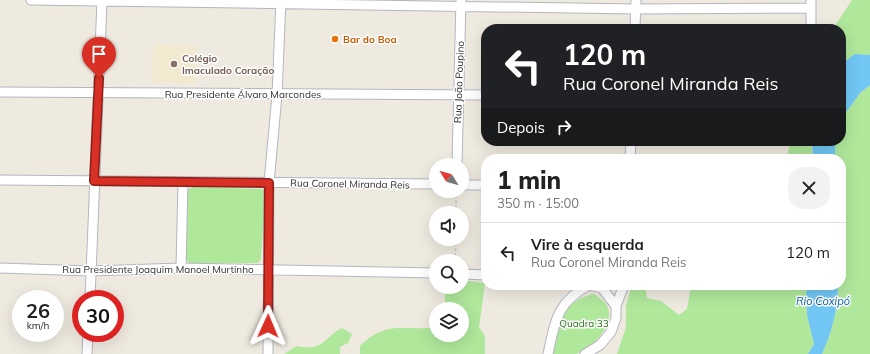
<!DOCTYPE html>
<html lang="pt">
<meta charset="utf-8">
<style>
body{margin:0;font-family:Mulish,sans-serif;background:#f2f2f2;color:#222;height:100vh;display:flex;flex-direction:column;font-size:15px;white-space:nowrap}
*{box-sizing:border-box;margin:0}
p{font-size:13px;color:#767676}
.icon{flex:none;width:22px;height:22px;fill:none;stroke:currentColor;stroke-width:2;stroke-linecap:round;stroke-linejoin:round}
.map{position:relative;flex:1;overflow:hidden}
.details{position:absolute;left:481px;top:154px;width:365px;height:136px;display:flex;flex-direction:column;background:#fff;border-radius:16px;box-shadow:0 4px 16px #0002}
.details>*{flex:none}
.banner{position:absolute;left:481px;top:24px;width:365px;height:122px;border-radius:16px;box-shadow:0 4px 16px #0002;background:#202124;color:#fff;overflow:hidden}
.needle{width:26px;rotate:307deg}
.buttons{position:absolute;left:429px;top:158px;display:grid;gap:8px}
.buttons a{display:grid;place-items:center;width:40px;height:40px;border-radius:50%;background:#fff;box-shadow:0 4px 16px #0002;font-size:20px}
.speed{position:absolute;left:12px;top:290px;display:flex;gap:8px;font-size:20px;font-weight:700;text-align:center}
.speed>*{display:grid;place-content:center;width:52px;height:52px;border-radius:50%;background:#fff;box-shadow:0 4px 16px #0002;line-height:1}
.speed small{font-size:10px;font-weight:400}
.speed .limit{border:6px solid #d22;background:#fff;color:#111}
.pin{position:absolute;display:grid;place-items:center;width:34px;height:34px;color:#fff;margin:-41px -17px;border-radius:50% 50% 50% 0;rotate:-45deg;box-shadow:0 0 4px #0007}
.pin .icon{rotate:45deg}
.me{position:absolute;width:44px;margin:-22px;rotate:1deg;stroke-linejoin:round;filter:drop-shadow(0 0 3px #0008)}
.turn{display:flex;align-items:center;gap:14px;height:84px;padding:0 16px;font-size:18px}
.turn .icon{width:52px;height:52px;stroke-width:2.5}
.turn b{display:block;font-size:28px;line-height:34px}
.then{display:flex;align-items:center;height:38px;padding:0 16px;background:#0003;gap:8px;font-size:15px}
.round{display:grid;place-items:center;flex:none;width:42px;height:42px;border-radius:16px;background:#f2f2f2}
.headline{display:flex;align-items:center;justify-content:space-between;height:68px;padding:0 16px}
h1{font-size:24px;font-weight:800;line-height:30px}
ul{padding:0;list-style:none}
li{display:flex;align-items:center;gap:12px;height:60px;padding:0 16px;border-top:1px solid #e0e0e0}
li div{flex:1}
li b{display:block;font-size:15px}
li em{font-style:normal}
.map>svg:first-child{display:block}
.education{fill:#f1e9d0}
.green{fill:#afe79b}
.water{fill:#71c6f4}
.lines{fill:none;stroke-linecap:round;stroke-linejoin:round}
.street-casing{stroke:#b4b5c2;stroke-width:11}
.path{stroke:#c9c9c9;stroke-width:1.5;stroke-dasharray:3 2;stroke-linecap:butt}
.street{stroke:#fff;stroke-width:9}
.route-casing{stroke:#8d1f18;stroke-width:10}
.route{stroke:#d93025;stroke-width:7}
.food-dot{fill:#e8710a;stroke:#fff;stroke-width:1.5}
.education-dot{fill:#8d6e63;stroke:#fff;stroke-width:1.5}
.labels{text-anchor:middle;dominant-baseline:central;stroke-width:3;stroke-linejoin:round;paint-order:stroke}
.food-label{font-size:10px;font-weight:bold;fill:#c56008;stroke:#fff;text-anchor:start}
.education-label{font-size:10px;font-weight:bold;fill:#785e54;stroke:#fff;text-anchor:start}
.street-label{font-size:10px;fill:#2e2e2e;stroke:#fff}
.park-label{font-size:10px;fill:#237118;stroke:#fff}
.water-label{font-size:11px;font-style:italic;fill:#0863a8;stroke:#fff}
</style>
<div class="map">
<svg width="870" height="354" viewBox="0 0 870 354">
<rect width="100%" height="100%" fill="#efeae0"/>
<path class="education" d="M153 44 197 46 196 83 151 82Z"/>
<path class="green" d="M852 0H870V55L855 54 841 64V29H833Z
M870 85V354H822C832 333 838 308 838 285H841V159H835V141H841V119L861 92Z
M789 141H812L813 159H786L790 144Z
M192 187 262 189 266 192 261 259 258 263H189L186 259 188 190Z
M462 280 485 283 479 328C488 335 484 344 485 354H360V346C388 319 403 332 436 327V335H462V309H445V287H462Z
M632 285H645L647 298 661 301 679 315 687 309 691 285H806L807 315 814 344 808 354H617L626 327V305Z
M594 294C598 297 603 300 606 304 618 321 592 351 575 354 569 354 560 354 553 354 560 325 560 301 594 294Z
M342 328 352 334 348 343 340 347V354H284L297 346C324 352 323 338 342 328Z"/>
<path class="water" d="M855 54 870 55V85L861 92 841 119V64Z
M812 141H835V159H813Z
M806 285H838C838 308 832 333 822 354H808L814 344 807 315Z"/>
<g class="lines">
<defs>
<path id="street" d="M31 0 636 9 811 8
M635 29 636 0
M811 29V0
M0 92 486 95
M630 159 631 141
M457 165 461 0
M0 180 436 184
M462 185H486
M0 268 91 271 181 268 436 273
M181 268 183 182
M462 274 486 275
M589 285 602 288 616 306
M90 299 102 0
M87 354 88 333
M268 354 269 183 277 95 281 0
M548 354C555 321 557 302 589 285
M585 354 600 345 611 332 616 318V306L624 285"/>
</defs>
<use href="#street" class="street-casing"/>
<path class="path" d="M456 213V191
M455 261 456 239"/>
<use href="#street" class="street"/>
</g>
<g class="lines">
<defs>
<path id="route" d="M99 78 94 181 269 183 268 326"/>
</defs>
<use href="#route" class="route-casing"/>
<use href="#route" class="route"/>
</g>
<circle class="food-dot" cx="335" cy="39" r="4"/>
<circle class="education-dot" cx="174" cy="64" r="4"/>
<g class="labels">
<g class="food-label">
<text x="343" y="39">Bar do Boa</text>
</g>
<g class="education-label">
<text x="182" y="58">Colégio<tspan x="182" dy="12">Imaculado Coração</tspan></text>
</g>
<g class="street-label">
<text transform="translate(459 82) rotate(-88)">Rua João Poupino</text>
<text x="243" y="94">Rua Presidente Álvaro Marcondes</text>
<text transform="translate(350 184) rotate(1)">Rua Coronel Miranda Reis</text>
<text x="158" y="269">Rua Presidente Joaquim Manoel Murtinho</text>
</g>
<g class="park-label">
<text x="584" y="323">Quadra 33</text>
</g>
<g class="water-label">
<text x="823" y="301">Rio Coxipó</text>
</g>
</g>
</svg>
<div class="buttons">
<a><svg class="needle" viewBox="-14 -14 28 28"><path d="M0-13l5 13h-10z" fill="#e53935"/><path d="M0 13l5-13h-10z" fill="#767676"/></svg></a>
<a><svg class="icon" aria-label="sound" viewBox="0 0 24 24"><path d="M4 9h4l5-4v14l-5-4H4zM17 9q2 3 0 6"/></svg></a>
<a><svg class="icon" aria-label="search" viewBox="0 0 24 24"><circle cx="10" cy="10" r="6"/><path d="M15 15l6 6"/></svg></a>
<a><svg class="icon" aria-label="layers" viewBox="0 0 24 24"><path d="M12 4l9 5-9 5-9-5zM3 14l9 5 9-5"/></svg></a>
</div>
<div class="speed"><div>26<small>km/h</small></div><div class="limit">30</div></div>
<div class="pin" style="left:99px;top:78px;background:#d93025"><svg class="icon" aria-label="arrive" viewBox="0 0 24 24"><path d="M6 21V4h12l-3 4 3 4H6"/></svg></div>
<svg class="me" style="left:268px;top:326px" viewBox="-20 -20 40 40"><path d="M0-17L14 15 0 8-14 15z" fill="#d93025" stroke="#fff" stroke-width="4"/></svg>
<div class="banner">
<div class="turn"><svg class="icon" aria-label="left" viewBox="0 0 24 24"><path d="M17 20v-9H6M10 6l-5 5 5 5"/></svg><div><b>120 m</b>Rua Coronel Miranda Reis</div></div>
<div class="then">Depois<svg class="icon" aria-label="right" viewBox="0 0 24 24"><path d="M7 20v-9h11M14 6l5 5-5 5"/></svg></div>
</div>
<section class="details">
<div class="headline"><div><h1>1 min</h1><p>350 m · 15:00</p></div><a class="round"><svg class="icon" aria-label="close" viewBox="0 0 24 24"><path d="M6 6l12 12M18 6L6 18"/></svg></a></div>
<ul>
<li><svg class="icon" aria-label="left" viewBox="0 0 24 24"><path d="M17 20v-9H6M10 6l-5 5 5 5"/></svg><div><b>Vire à esquerda</b><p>Rua Coronel Miranda Reis</p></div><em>120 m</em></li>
</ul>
</section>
</div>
